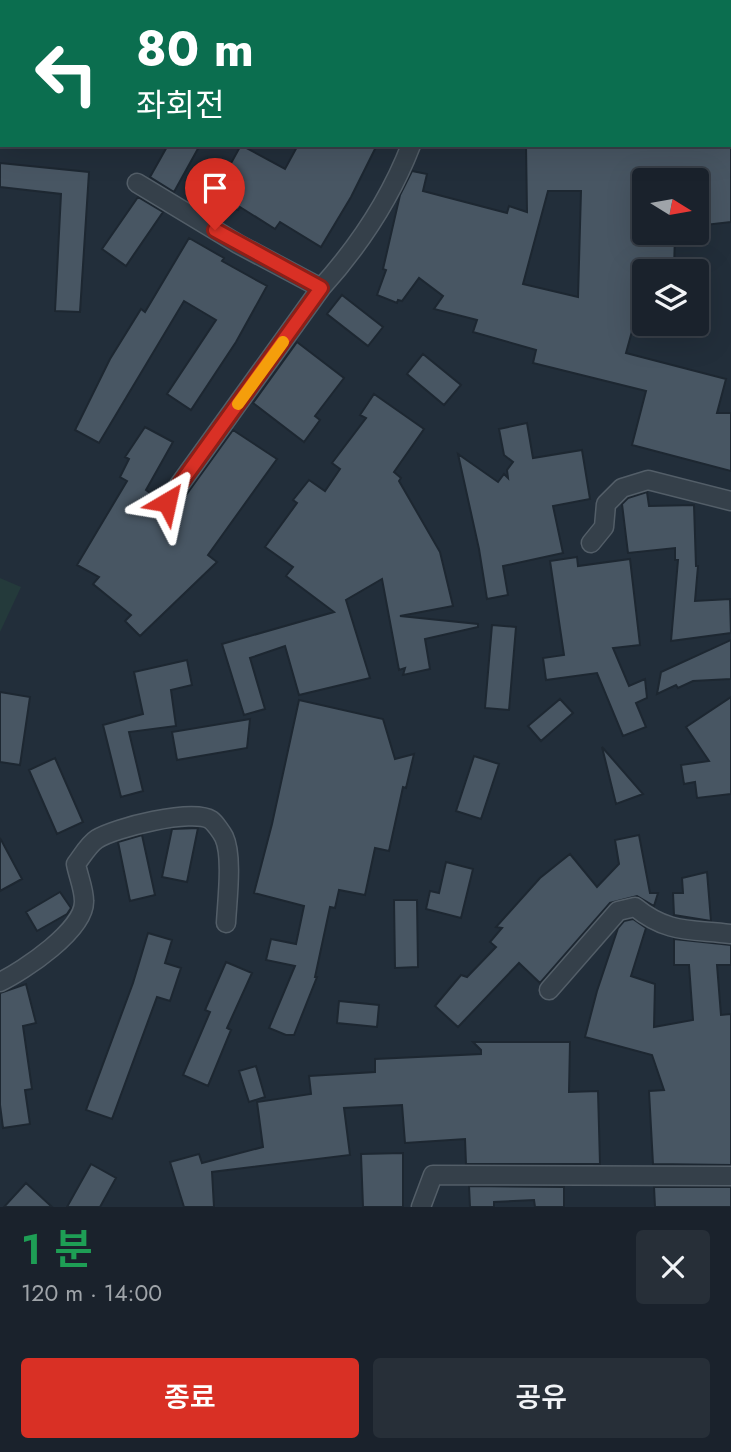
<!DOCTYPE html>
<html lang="ko">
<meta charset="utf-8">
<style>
body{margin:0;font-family:Jost,"Noto Sans KR",sans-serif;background:#272f38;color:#f1f3f6;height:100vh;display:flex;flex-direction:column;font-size:26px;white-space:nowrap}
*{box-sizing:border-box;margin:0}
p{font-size:23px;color:#9fa4a9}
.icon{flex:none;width:38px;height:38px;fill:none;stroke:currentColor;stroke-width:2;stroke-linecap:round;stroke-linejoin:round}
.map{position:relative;height:1207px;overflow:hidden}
.side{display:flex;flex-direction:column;background:#1a222c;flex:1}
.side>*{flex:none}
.hud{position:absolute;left:0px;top:0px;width:732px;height:147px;box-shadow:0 7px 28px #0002,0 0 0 2px #383f48;background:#0b6e4f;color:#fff;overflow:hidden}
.needle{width:46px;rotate:101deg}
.fabs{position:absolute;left:632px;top:168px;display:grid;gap:14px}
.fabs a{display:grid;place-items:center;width:77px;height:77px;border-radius:7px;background:#1a222c;box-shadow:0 7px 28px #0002,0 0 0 2px #383f48;font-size:35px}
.pin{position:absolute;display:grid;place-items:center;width:60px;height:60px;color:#fff;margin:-72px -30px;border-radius:50% 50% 50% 0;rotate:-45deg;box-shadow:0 0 7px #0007}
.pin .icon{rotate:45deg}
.me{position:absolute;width:77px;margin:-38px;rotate:36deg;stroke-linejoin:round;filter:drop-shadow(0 0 5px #0008)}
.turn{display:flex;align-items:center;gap:24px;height:147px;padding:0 21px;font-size:32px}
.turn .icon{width:91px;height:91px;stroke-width:2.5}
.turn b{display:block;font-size:49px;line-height:60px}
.round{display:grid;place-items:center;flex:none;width:74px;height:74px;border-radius:7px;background:#272f38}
.headline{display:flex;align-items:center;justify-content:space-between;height:119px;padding:0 21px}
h1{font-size:42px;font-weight:600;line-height:52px;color:#1e9e55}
.action{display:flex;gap:14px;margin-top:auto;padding:14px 21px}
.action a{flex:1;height:80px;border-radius:7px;background:#d93025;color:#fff;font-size:28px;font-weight:600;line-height:80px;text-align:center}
.action a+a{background:#272f38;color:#f1f3f6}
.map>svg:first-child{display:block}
.green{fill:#243a3b}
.building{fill:#485663;stroke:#1d2731;stroke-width:2;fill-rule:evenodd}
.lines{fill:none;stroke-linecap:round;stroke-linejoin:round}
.minor-casing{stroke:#535e68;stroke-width:21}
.minor{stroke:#35404a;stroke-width:18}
.route-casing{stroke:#8d1f18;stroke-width:18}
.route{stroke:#d93025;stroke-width:12}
.slow{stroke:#f59e0b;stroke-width:12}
</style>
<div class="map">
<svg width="731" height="1207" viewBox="0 0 731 1207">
<rect width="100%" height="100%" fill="#222e3a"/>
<path class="green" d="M0 578 21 587 0 632Z"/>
<path class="building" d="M168 145H200L174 192 150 177Z
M241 145 285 169 298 145H377L351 197 321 247 280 222 275 229 240 207 238 210 213 196Z
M526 145H731V222L696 226V180H644V233H675L674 271H644V319L636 317 626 353 726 379 717 413H731V471L632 445 646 391 533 363 536 350 473 332 477 320 434 309 443 296 419 278 402 301 398 300 397 303 377 295 386 270 383 269 400 195 412 171 427 174 423 191 507 213 509 206 527 212ZM548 191H581L578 297 523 284Z
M0 163 89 172 80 312 55 311 61 194 0 187Z
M138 197 163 212 126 266 102 249Z
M189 238 224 258 222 261 267 286 236 342 191 410 167 394 216 320 184 301 99 443 75 430 110 359 141 309 145 312Z
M342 295 383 327 368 346 327 314Z
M297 342 344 378 315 416 320 420 304 442 253 403Z
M423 354 461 385 444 405 407 374Z
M374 394 424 429 394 472 401 478 399 481 440 552 453 606 400 616 478 624V627L425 639 430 669 403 675 405 668 399 670 382 579 346 600 370 678 299 695 285 646 250 658 265 709 244 715 222 644 334 612 286 576 293 567 265 547 297 503 293 500 309 480 325 491 340 469 332 463 366 418 360 415Z
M527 423 533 458 582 450 590 499 553 506 563 553 503 566 508 595 487 599 479 549 458 454 498 482 504 474 508 478 507 470 513 462 504 455 499 429Z
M145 427 173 442 146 490 157 498V507L165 513 176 509 233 430 277 459 208 555 217 562 140 636 125 621 131 615 93 584 99 577 77 565 127 481 120 477 129 459 125 457Z
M647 492 649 506 694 505 696 566H698L695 601 730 599 731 633 671 641 678 560H675V548L628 553 622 504 628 498Z
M577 557 578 566 630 559 640 645 613 648 629 686 645 679 647 698 636 703 646 727 623 736 597 673 546 680 543 658 564 655 550 561Z
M492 625 516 627 509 710 485 708Z
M731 640V679L693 681 678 688 676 685 657 694 661 672Z
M187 660 192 685 171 690 176 726 129 732 143 791 121 797 103 725 143 714 134 672Z
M0 692 30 697 20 765 0 762Z
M731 697V794L697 798 695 782 684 784 681 765 709 761 686 727Z
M560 699 573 713 541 741 528 726Z
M299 700 383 719 395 759 414 754 406 788 403 787 389 851 375 848 365 895 339 890 335 908 330 907 315 977H317L294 1035H286L269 1028 295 966 266 960 271 939 296 944 304 906 254 893 272 824Z
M250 719 247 748 177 760 172 732Z
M602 747 643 794 616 804Z
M474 756 499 764 481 819 456 811Z
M55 758 83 822 57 834 29 770Z
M198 828 187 882 162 877 172 829Z
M142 835 155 895 130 901 118 842Z
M639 835 650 893H658L654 906 637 896 610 903 540 983 519 963 458 1027 435 1006 461 975 467 977 496 947 490 942 502 928 496 927 540 878 570 854 597 887 619 864 615 840Z
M0 838 22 879 0 891Z
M446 862 473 869 461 918 426 909 430 891 439 893Z
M707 872 711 921 674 915 673 893H683L682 878Z
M60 892 71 908 67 914 37 931 26 912Z
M394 900H417L418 967 395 968Z
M633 919 646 928 631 976 655 984 654 1027 693 1020 689 965H674V939L731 945V965H717L721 1015 731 1014V1165L653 1164 649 1091 664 1090 652 1055 585 1037 597 991 618 928 624 921Z
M148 933 172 940 165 963 181 968 170 1001 157 997 112 1119 86 1110 133 983Z
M226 962 252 973 227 1028 231 1030 208 1086 183 1075 210 1012 205 1010Z
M26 984 36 1023 23 1026 32 1089 25 1090 30 1124 3 1128 0 1105V993Z
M339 1001 379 1005 377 1027 337 1023Z
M473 1042H570L569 1092 598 1091 600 1164H466L465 1139 405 1143 402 1105 344 1108 350 1155 212 1172 214 1207H184L170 1162 199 1154 202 1163 263 1147 257 1102 311 1094 309 1076 375 1072V1059L481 1054V1050Z
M256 1066 265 1097 249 1102 239 1071Z
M403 1153V1207H363L361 1154Z
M91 1164 116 1178 100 1207H67Z
M26 1183 52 1207H4Z
M469 1186 564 1187V1207H535L534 1200 494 1202V1207H470Z
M654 1187H731V1207H655Z"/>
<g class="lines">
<defs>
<path id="minor" d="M28 0V2
M278 2V0
M0 80 2 77
M730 96H731
M137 183 238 244 321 288
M167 502 321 288C358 247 391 197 411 145
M591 543 604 527 606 504 622 488 648 480 731 501
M0 982C23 971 85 930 84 901 84 889 78 875 76 864 82 856 89 844 97 839 114 828 193 808 211 820 215 823 222 833 224 837 233 856 227 902 226 923
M549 990 618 911 635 907C668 934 691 929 731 934
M421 1207 433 1175 731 1176"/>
</defs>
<use href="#minor" class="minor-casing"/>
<use href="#minor" class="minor"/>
</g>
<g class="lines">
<defs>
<path id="route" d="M167 502 321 288 215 230"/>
</defs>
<use href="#route" class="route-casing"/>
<use href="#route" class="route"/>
<path class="slow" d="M238 404 283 342"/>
</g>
</svg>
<div class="fabs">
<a><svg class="needle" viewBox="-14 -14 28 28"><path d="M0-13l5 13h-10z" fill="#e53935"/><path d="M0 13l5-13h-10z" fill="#9fa4a9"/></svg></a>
<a><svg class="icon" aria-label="layers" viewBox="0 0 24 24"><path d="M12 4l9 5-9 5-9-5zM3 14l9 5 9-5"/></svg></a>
</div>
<div class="pin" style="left:215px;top:230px;background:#d93025"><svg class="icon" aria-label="arrive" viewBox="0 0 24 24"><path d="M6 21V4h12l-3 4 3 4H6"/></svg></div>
<svg class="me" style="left:167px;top:502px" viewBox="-20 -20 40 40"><path d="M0-17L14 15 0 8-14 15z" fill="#d93025" stroke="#fff" stroke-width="4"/></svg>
<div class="hud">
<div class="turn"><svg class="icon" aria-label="left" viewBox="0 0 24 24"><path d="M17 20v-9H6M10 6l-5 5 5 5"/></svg><div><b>80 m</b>좌회전</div></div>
</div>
</div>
<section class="side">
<div class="headline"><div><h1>1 분</h1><p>120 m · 14:00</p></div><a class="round"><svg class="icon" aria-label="close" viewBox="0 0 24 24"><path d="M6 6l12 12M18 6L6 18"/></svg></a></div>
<div class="action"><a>종료</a><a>공유</a></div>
</section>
